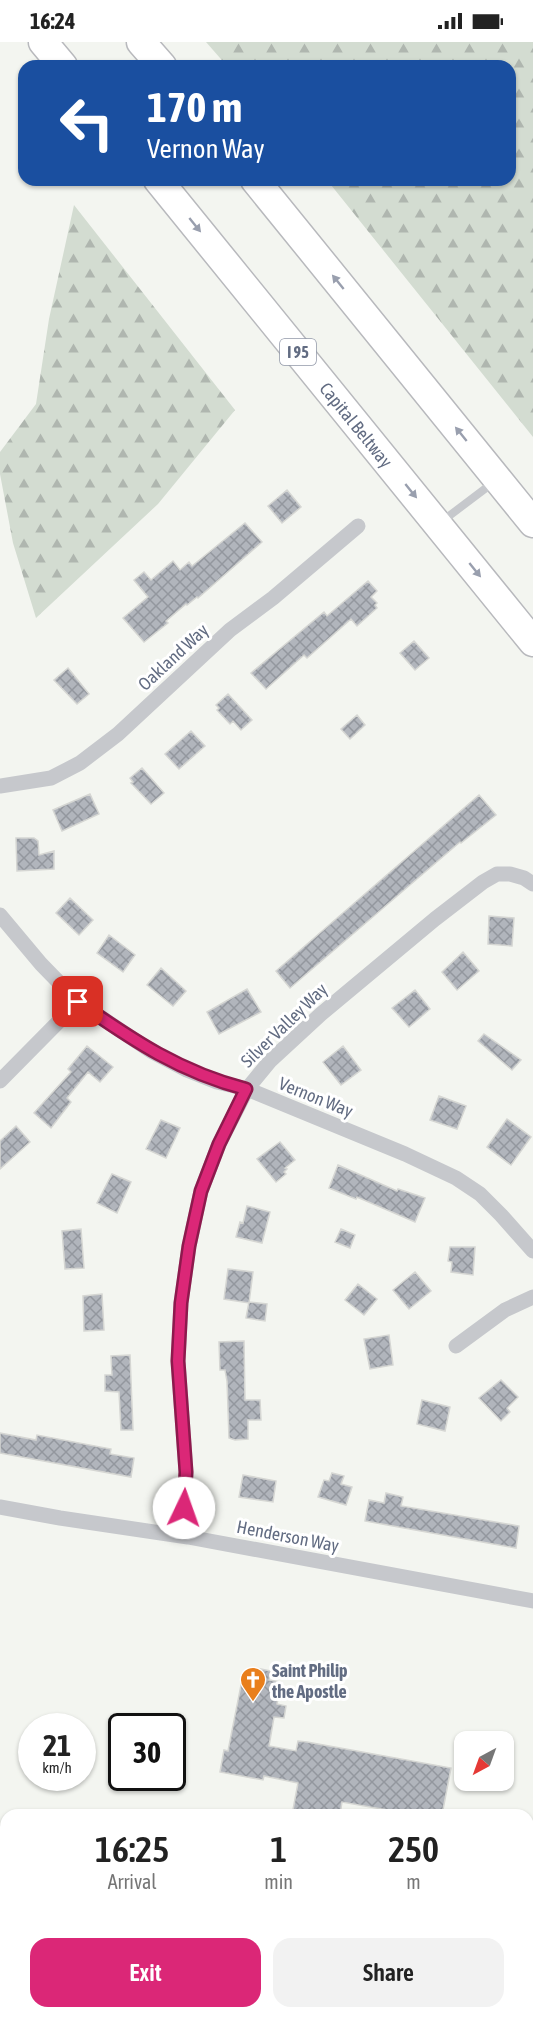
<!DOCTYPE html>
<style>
body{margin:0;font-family:"Asap Condensed",sans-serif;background:#f2f2f2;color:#222;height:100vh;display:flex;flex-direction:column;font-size:22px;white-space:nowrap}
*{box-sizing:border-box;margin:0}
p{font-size:20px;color:#767676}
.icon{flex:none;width:33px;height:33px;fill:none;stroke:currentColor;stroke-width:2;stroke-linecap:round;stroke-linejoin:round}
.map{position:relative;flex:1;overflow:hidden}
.details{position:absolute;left:0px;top:1767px;width:534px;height:210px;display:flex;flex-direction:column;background:#fff;border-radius:18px 18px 0 0;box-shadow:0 2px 4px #0004}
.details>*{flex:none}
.top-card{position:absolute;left:18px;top:18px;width:498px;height:126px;border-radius:18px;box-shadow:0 2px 4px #0004;background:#1a4fa0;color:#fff;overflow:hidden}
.needle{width:39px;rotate:221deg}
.fabs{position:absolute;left:454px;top:1689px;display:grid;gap:12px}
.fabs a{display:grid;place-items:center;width:60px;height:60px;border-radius:12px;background:#fff;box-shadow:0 2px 4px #0004;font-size:30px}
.speed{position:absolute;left:18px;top:1671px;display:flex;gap:12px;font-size:30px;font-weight:700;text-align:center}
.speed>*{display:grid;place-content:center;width:78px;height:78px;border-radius:50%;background:#fff;box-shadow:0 2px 4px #0004;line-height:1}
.speed small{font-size:15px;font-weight:400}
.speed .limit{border:3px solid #111;border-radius:9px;background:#fff;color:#111}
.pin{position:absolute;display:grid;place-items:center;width:51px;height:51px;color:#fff;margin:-26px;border-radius:12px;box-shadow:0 3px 9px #0006}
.me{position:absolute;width:66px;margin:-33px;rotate:3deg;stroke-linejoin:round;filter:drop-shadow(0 0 4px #0008)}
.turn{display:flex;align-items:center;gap:21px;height:126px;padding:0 30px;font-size:27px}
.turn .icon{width:78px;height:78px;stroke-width:2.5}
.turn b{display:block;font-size:42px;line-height:51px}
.eta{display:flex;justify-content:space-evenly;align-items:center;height:102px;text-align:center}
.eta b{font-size:36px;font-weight:600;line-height:42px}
.cta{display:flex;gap:12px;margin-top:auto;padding:12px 30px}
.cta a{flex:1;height:69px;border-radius:18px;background:#db2777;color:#fff;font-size:24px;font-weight:600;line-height:69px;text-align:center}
.cta a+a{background:#f2f2f2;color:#222}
.status{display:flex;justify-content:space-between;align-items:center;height:42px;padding:0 30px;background:#fff;direction:ltr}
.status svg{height:16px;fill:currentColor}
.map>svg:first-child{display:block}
.forest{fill:url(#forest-firs)}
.building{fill:url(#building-cross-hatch);stroke:#d5d6d3;stroke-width:1.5}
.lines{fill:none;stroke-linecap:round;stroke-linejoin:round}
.motorway-casing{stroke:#b8b9bd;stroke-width:31}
.service{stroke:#c6c8cc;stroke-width:8}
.minor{stroke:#c6c8cc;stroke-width:15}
.motorway{stroke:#fff;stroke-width:28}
.oneway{fill:#999fae}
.route-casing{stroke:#8e194d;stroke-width:15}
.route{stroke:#db2777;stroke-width:10}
.labels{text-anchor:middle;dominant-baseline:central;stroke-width:6;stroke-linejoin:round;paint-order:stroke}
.shield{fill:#fff;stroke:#9198a8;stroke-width:1.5}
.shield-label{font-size:16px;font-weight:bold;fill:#626c82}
.street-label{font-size:18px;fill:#626c82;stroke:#fff}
.poi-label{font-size:18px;font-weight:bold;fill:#626c82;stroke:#fff;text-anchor:start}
</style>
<div class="status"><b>16:24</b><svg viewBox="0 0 49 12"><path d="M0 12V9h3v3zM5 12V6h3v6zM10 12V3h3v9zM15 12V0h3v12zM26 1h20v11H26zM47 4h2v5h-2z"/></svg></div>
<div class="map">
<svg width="533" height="1977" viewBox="0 0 533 1977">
<defs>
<pattern id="forest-firs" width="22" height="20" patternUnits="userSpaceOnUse" patternTransform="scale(1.5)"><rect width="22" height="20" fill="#d3dcd1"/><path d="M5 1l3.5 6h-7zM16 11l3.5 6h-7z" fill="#afb6af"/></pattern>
<pattern id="building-cross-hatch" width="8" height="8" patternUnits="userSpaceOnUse" patternTransform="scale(1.5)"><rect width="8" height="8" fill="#b1b5bc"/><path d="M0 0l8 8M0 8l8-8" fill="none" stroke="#93979e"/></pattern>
</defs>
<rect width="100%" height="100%" fill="#f3f5f0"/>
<path class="forest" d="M206 0H533V395L327 138H510V24H227Z
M74 163 235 368 158 462 36 576 13 501 0 432V410L36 362 49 277Z"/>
<path class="building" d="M287 448 301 465 282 481 268 464Z
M245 481 262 500 198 556 197 555 187 563 186 562 166 579 168 581 144 600 123 576 148 555 134 538 144 530 151 538 173 519 180 528 189 520 192 524Z
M368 539 377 549 371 555 377 561 375 563 377 566 357 584 351 577 307 616 304 613 266 647 251 631 324 570 327 574Z
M414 599 429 616 415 628 400 611Z
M68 626 89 652 77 662 54 638Z
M228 652 252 678 241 688 233 679 230 682 217 668 219 666 216 663Z
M357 673 365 683 350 697 341 687Z
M191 689 205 704 179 727 165 712Z
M142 726 164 751 151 762 131 741 133 740 130 736Z
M90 752 99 772 62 789 53 768Z
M479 753 496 773 461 801 460 800 290 946 276 929Z
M16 796H34L38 799 39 813 54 809V827L17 829Z
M70 856 93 878 79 893 56 871Z
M489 874 514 876 512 904 488 902Z
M109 893 135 913 123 930 97 911Z
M463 910 479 929 457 948 442 930Z
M161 926 186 949 173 964 147 943Z
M247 947 261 970 219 992 207 970Z
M415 948 430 967 409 985 392 966Z
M484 992 521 1018 512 1028 478 999Z
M87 1004 113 1025 100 1040 88 1030 67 1056 71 1060 51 1086 34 1071 71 1030 68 1027Z
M343 1004 361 1028 341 1043 323 1020Z
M439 1054 466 1064 457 1087 430 1078Z
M507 1077 531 1095 511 1123 487 1105Z
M161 1078 180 1086 166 1116 146 1107Z
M16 1084 30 1100 0 1127V1099Z
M280 1100 295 1118 285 1126 287 1127 284 1130 286 1132 276 1140 257 1117Z
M338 1123 397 1149 398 1147 425 1156 415 1180 357 1155 356 1157 329 1146Z
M112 1132 131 1140 117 1171 97 1161Z
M247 1164 270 1170 262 1201 236 1195 240 1180 243 1181Z
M81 1187 84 1226 65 1227 62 1189Z
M341 1187 355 1193 350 1206 335 1200Z
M450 1205H475L473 1233 451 1230 452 1220 448 1219Z
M228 1227 253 1230 249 1261 224 1257Z
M415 1230 431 1249 409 1267 393 1248Z
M358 1242 377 1257 364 1273 345 1258Z
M102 1252 104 1288 84 1289 83 1254Z
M249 1260 267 1262 265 1279 246 1276Z
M389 1293 393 1323 370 1327 364 1297Z
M244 1299 245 1358H260L261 1378H248V1397L235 1398 229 1396 227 1339 225 1328H220L219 1300Z
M130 1313 133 1388H121L119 1350 105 1349V1333H112L111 1314Z
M501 1338 518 1355 507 1366 510 1370 501 1379 479 1356Z
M422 1358 450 1365 445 1389 417 1382Z
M0 1391 36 1398 37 1393 111 1407 110 1412 134 1416 131 1435 0 1411Z
M332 1431 344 1434 341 1442 352 1445 346 1463 318 1455 324 1438 329 1439Z
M243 1433 276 1439 273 1460 239 1455Z
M386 1451 403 1455 401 1464 519 1484 516 1506 365 1479 369 1458 384 1461Z
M256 1626 271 1629 269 1638 281 1640 277 1662 286 1664 284 1676 274 1675 269 1704 296 1709 298 1699 307 1700 451 1726 442 1773H416L342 1760 340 1773H292L298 1741 264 1734 263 1738 220 1730 224 1708 228 1709 243 1633 254 1635Z"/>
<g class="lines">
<defs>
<g id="motorway">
<path d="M43 0 63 24"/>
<path d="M141 0 162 24"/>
<path id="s1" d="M158 138 533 600"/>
<path d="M255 138 533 481"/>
</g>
</defs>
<use href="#motorway" class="motorway-casing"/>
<path class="service" d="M441 480 494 440"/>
<path class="minor" d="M0 744 51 736 80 721 118 692 230 588 273 556 358 484
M0 873 41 922 78 960 151 1009 187 1028 217 1040 247 1047 405 1112 456 1136 480 1152 501 1173 533 1209
M0 1039 78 960
M456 1304 505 1268 533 1255
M0 1465 60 1476 188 1495 533 1559
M188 1495 184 1466 186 1430 178 1319 181 1261 189 1204 201 1149 219 1102 247 1047 270 1019 321 972 435 877 483 840 497 832H510L524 836 533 842"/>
<use href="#motorway" class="motorway"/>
</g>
<defs><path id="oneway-solid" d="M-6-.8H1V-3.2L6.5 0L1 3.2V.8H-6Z" transform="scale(1.5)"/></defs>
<g class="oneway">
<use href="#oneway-solid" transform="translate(195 183) rotate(51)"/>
<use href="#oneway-solid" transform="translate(338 240) rotate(-129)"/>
<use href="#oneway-solid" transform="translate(461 392) rotate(-129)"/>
<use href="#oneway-solid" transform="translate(411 449) rotate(51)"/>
<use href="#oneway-solid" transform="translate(475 528) rotate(51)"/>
</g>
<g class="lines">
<defs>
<path id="route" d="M78 960C134 999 180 1030 246 1047L219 1102 201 1149 189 1204 181 1261 178 1319 186 1430 184 1466"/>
</defs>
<use href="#route" class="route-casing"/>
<use href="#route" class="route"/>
</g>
<defs>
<symbol id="church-pin" viewBox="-11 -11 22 30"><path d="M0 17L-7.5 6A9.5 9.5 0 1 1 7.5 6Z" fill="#e97f1c" stroke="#fff"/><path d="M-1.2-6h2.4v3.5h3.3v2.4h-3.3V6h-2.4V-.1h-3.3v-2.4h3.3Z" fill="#fff"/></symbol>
</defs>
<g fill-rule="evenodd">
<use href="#church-pin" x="238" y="1623" width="30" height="40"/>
</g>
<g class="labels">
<rect class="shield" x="280" y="297" width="36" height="26" rx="4.5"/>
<g class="shield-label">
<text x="298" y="310">I 95</text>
</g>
<g class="street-label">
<text stroke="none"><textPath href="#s1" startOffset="315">Capital Beltway</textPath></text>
<text transform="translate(173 615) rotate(-43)">Oakland Way</text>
<text transform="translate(284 983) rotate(-44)">Silver Valley Way</text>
<text transform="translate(316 1055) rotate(22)">Vernon Way</text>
<text transform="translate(288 1494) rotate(11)">Henderson Way</text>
</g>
<g class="poi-label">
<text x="272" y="1628">Saint Philip<tspan x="272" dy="21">the Apostle</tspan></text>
</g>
</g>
</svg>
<div class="fabs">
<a><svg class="needle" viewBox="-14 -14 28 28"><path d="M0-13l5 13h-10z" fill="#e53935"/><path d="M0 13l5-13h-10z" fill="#767676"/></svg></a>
</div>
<div class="speed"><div>21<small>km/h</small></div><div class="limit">30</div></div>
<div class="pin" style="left:78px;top:960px;background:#d93025"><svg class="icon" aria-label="arrive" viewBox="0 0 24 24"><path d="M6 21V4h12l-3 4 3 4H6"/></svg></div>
<svg class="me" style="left:184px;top:1466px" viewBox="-20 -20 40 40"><circle r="19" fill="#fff"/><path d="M0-13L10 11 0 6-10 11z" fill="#db2777"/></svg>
<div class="top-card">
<div class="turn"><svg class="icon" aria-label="left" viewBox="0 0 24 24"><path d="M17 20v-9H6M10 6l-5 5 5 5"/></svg><div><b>170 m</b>Vernon Way</div></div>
</div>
<section class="details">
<div class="eta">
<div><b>16:25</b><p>Arrival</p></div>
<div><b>1</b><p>min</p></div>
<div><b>250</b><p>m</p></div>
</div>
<div class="cta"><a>Exit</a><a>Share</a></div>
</section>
</div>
